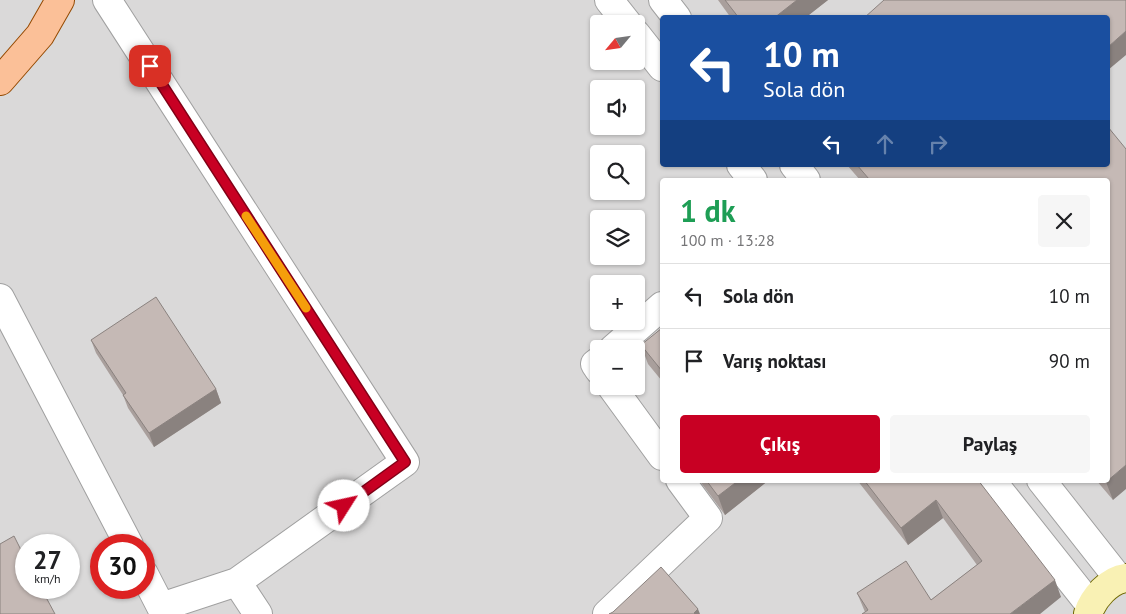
<!DOCTYPE html>
<html lang="tr">
<meta charset="utf-8">
<style>
body{margin:0;font-family:"PT Sans",sans-serif;background:#f6f6f6;color:#202124;height:100vh;display:flex;flex-direction:column;font-size:19px;white-space:nowrap}
*{box-sizing:border-box;margin:0}
p{font-size:16px;color:#757577}
.icon{flex:none;width:28px;height:28px;fill:none;stroke:currentColor;stroke-width:2;stroke-linecap:round;stroke-linejoin:round}
.map{position:relative;flex:1;overflow:hidden}
.panel{position:absolute;left:660px;top:178px;width:450px;height:305px;display:flex;flex-direction:column;background:#fff;border-radius:5px;box-shadow:0 1px 4px #0004}
.panel>*{flex:none}
.top-card{position:absolute;left:660px;top:15px;width:450px;height:152px;border-radius:5px;box-shadow:0 1px 4px #0004;background:#1a4fa0;color:#fff;overflow:hidden}
.needle{width:32px;rotate:241deg}
.controls{position:absolute;left:590px;top:15px;display:grid;gap:10px}
.controls a{display:grid;place-items:center;width:55px;height:55px;border-radius:5px;background:#fff;box-shadow:0 1px 4px #0004;font-size:25px}
.speed{position:absolute;left:15px;top:534px;display:flex;gap:10px;font-size:25px;font-weight:700;text-align:center}
.speed>*{display:grid;place-content:center;width:65px;height:65px;border-radius:50%;background:#fff;box-shadow:0 1px 4px #0004;line-height:1}
.speed small{font-size:12px;font-weight:400}
.speed .limit{border:8px solid #d22;background:#fff;color:#111}
.pin{position:absolute;display:grid;place-items:center;width:42px;height:42px;color:#fff;margin:-21px;border-radius:10px;box-shadow:0 2px 8px #0006}
.me{position:absolute;width:55px;margin:-28px;rotate:55deg;stroke-linejoin:round;filter:drop-shadow(0 0 4px #0008)}
.turn{display:flex;align-items:center;gap:18px;height:105px;padding:0 20px;font-size:22px}
.turn .icon{width:65px;height:65px;stroke-width:2.5}
.turn b{display:block;font-size:35px;line-height:42px}
.lanes{display:flex;align-items:center;height:48px;padding:0 20px;background:#0003;justify-content:center;gap:25px;direction:ltr}
.lanes .off{opacity:.35}
.round{display:grid;place-items:center;flex:none;width:52px;height:52px;border-radius:5px;background:#f6f6f6}
.headline{display:flex;align-items:center;justify-content:space-between;height:85px;padding:0 20px}
h1{font-size:30px;font-weight:800;line-height:38px;color:#1e9e55}
.button{display:flex;gap:10px;margin-top:auto;padding:10px 20px}
.button a{flex:1;height:58px;border-radius:5px;background:#c80023;color:#fff;font-size:20px;font-weight:800;line-height:58px;text-align:center}
.button a+a{background:#f6f6f6;color:#202124}
ul{padding:0;list-style:none}
li{display:flex;align-items:center;gap:15px;height:65px;padding:0 20px;border-top:1px solid #e0e0e0}
li div{flex:1}
li b{display:block;font-size:19px}
li em{font-style:normal}
.map>svg:first-child{display:block}
.residential{fill:#dad9d9;fill-rule:evenodd}
.lines{fill:none;stroke-linecap:round;stroke-linejoin:round}
.minor-casing{stroke:#a0a0a0;stroke-width:30}
.secondary-casing{stroke:#716a05;stroke-width:30}
.primary-casing{stroke:#944900;stroke-width:30}
.minor{stroke:#fff;stroke-width:28}
.secondary{stroke:#f9f1b4;stroke-width:28}
.primary{stroke:#fbc098;stroke-width:28}
.wall{fill:#a99f9c}
.shaded-wall{fill:#8a827f}
.building{fill:#c5b9b5;stroke:#8a827f}
.route-casing{stroke:#820017;stroke-width:12}
.route{stroke:#c80023;stroke-width:9}
.slow{stroke:#f59e0b;stroke-width:9}
</style>
<div class="map">
<svg width="1126" height="614" viewBox="0 0 1126 614">
<rect width="100%" height="100%" fill="#eee7e1"/>
<path class="residential" d="M0 0H1126V614H0ZM662 18H1108V165H662ZM599 24H636V61H599ZM599 89H636V126H599ZM599 154H636V191H599ZM662 180H1108V480H662ZM599 219H636V256H599ZM599 284H636V321H599ZM599 349H636V386H599ZM26 545H69V588H26ZM101 545H144V588H101Z"/>
<g class="lines">
<defs>
<path id="minor" d="M107 0 405 462 237 582 258 614
M609 0 628 24
M663 0 677 18
M636 34 662 67
M741 165 753 180
M794 165 806 180
M0 298 129 545
M613 349 662 306
M599 361 595 364 599 370
M611 386 662 456
M991 480 1091 606
M1041 480 1119 579
M144 574 161 607 237 582
M607 614 708 518 680 480"/>
<path id="secondary" d="M1088 614C1093 598 1109 580 1126 578"/>
<path id="primary" d="M0 81 40 35 60 0"/>
</defs>
<use href="#minor" class="minor-casing"/>
<use href="#secondary" class="secondary-casing"/>
<use href="#primary" class="primary-casing"/>
<use href="#minor" class="minor"/>
<use href="#secondary" class="secondary"/>
<use href="#primary" class="primary"/>
</g>
<path class="wall" d="M718 0H828L805 18H731Z
M847 165H1108L1113 500 1096 480H1108V180H860Z
M662 328V381L648 364 641 345Z
M91 340 216 389 221 403 154 447 128 408 123 395 96 353Z
M699 480H769L725 515Z
M857 480H978L1061 597 865 612 857 593 931 600 977 565 943 518 908 545Z"/>
<path class="shaded-wall" d="M797 0H828L805 18H774Z
M1126 31V55L1108 70V47Z
M216 389 221 403 154 447 149 433Z
M1126 465V489L1113 500 1106 482Z
M739 480H769L725 515 718 496Z
M936 500 943 518 908 545 901 528Z
M1055 580 1061 597 1040 614H1010Z
M698 609 700 614H694V613Z"/>
<path class="building" d="M725 0H797L774 18H739Z
M884 0H1126V31L1108 47V18H864Z
M1108 127 1126 149V465L1106 482 1105 480H1108V180H867L869 179 857 165H1108Z
M156 297 216 389 149 433 123 395 126 393 91 340Z
M662 328V371L641 345Z
M706 480H739L718 496Z
M864 480H978L1055 580 1010 614H862L868 610 857 593 906 561 931 600 982 561 936 500 901 528Z
M14 536 26 560V588H41L55 614H0V544Z
M661 567 698 609 694 613 695 614H609L613 612Z"/>
<g class="lines">
<defs>
<path id="route" d="M150 66 405 462 344 506"/>
</defs>
<use href="#route" class="route-casing"/>
<use href="#route" class="route"/>
<path class="slow" d="M246 216 306 308"/>
</g>
</svg>
<div class="controls">
<a><svg class="needle" viewBox="-14 -14 28 28"><path d="M0-13l5 13h-10z" fill="#e53935"/><path d="M0 13l5-13h-10z" fill="#757577"/></svg></a>
<a><svg class="icon" aria-label="sound" viewBox="0 0 24 24"><path d="M4 9h4l5-4v14l-5-4H4zM17 9q2 3 0 6"/></svg></a>
<a><svg class="icon" aria-label="search" viewBox="0 0 24 24"><circle cx="10" cy="10" r="6"/><path d="M15 15l6 6"/></svg></a>
<a><svg class="icon" aria-label="layers" viewBox="0 0 24 24"><path d="M12 4l9 5-9 5-9-5zM3 14l9 5 9-5"/></svg></a>
<a>+</a>
<a>−</a>
</div>
<div class="speed"><div>27<small>km/h</small></div><div class="limit">30</div></div>
<div class="pin" style="left:150px;top:66px;background:#d93025"><svg class="icon" aria-label="arrive" viewBox="0 0 24 24"><path d="M6 21V4h12l-3 4 3 4H6"/></svg></div>
<svg class="me" style="left:344px;top:506px" viewBox="-20 -20 40 40"><circle r="19" fill="#fff"/><path d="M0-13L10 11 0 6-10 11z" fill="#c80023"/></svg>
<div class="top-card">
<div class="turn"><svg class="icon" aria-label="left" viewBox="0 0 24 24"><path d="M17 20v-9H6M10 6l-5 5 5 5"/></svg><div><b>10 m</b>Sola dön</div></div>
<div class="lanes"><svg class="icon" aria-label="left" viewBox="0 0 24 24"><path d="M17 20v-9H6M10 6l-5 5 5 5"/></svg><svg class="icon off" aria-label="ahead" viewBox="0 0 24 24"><path d="M12 20V5M6 11l6-6 6 6"/></svg><svg class="icon off" aria-label="right" viewBox="0 0 24 24"><path d="M7 20v-9h11M14 6l5 5-5 5"/></svg></div>
</div>
<section class="panel">
<div class="headline"><div><h1>1 dk</h1><p>100 m · 13:28</p></div><a class="round"><svg class="icon" aria-label="close" viewBox="0 0 24 24"><path d="M6 6l12 12M18 6L6 18"/></svg></a></div>
<ul>
<li><svg class="icon" aria-label="left" viewBox="0 0 24 24"><path d="M17 20v-9H6M10 6l-5 5 5 5"/></svg><div><b>Sola dön</b></div><em>10 m</em></li>
<li><svg class="icon" aria-label="arrive" viewBox="0 0 24 24"><path d="M6 21V4h12l-3 4 3 4H6"/></svg><div><b>Varış noktası</b></div><em>90 m</em></li>
</ul>
<div class="button"><a>Çıkış</a><a>Paylaş</a></div>
</section>
</div>
